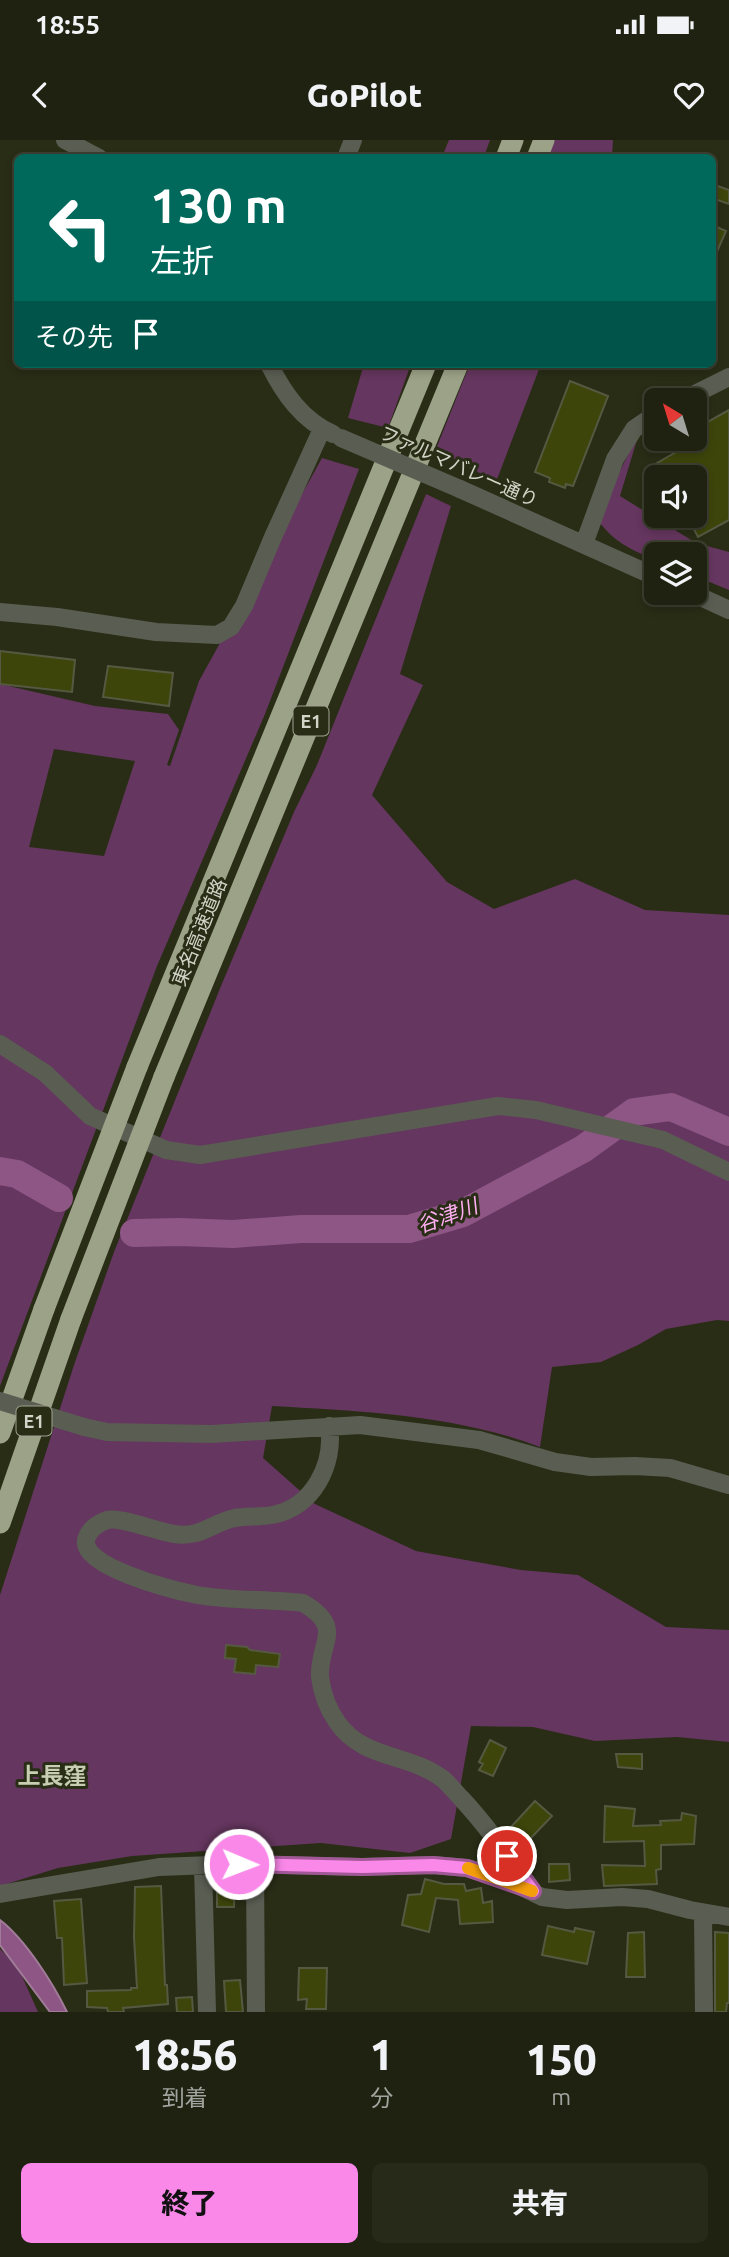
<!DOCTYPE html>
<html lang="ja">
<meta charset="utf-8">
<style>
body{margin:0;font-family:Ubuntu,"Noto Sans JP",sans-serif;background:#272a19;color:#f1f3f6;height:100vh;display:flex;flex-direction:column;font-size:26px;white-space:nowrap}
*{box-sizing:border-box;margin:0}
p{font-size:23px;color:#a1a49f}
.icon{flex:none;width:38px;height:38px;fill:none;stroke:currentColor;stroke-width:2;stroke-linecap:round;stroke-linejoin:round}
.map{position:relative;height:1872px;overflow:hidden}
.sheet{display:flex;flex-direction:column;background:#1f2210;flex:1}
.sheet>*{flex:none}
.guide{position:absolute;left:14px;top:14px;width:702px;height:214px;border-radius:10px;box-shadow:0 4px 10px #0003,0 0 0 2px #3c3f30;background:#00695c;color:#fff;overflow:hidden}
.needle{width:46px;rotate:322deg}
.controls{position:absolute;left:644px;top:248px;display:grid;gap:14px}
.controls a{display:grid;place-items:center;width:63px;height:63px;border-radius:10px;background:#1f2210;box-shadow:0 4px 10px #0003,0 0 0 2px #3c3f30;font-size:35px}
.pin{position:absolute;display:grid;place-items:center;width:60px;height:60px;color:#fff;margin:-30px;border:4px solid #fff;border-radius:50%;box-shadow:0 2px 7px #0007}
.me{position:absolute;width:77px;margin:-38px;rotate:91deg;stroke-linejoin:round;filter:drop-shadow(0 0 5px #0008)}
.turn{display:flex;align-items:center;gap:24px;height:147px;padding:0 21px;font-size:32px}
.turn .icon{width:91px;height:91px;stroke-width:2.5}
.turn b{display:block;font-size:49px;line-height:60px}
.then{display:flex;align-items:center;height:66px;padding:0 21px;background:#0003;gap:14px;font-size:26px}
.eta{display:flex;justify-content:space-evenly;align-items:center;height:119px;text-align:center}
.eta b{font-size:42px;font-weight:800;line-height:49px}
.cta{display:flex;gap:14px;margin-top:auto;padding:14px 21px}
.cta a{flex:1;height:80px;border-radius:10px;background:#f988e9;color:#111;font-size:28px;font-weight:800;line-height:80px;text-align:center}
.cta a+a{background:#272a19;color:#f1f3f6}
.status{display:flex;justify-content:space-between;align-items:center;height:49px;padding:0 35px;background:#1f2210;direction:ltr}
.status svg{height:19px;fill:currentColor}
header{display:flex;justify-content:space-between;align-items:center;height:91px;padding:0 21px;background:#1f2210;font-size:32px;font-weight:800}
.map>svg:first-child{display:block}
.green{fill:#65365f;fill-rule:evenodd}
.water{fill:#8d5685;stroke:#a17c98;stroke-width:2}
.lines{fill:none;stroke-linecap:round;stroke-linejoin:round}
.river{stroke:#8d5685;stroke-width:28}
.building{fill:#3d450b;stroke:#555941;stroke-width:2}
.minor{stroke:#5a5d52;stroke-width:18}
.highway{stroke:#9ca287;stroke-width:21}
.minor-bridge{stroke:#5a5d52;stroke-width:18}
.highway-bridge{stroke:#9ca287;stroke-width:21}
.route-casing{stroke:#a25897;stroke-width:18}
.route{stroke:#f988e9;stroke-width:12}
.slow{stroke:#f59e0b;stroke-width:12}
.labels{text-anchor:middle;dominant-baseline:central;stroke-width:6;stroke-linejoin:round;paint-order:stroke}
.shield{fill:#292d16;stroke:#9fa291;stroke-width:2}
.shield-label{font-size:18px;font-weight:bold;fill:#d1d4c6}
.street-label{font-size:19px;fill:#d1d4c6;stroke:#292d16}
.water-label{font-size:21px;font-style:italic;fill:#ffaef2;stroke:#292d16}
.quarter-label{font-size:23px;font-weight:bold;fill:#c8ceb2;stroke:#292d16}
</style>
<div class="status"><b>18:55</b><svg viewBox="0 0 49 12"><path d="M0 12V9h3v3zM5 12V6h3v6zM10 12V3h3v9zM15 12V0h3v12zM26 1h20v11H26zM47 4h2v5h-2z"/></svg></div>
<header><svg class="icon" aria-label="back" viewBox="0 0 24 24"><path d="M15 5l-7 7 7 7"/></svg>GoPilot<svg class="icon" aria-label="heart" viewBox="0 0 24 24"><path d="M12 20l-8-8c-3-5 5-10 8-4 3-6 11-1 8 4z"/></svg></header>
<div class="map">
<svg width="729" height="1872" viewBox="0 0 729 1872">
<rect width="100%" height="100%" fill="#292d16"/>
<path class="green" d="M449 0H490L484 17H442Z
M554 0H613L612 17 548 18Z
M364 224H411L388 288 348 278Z
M470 224H541L496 342 436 309Z
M639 293 620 356 696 403 729 412V450L695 436V415H656V420C629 409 614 402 596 378Z
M322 318 359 329 265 574 157 826 0 1246V544L95 566 168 574 179 590 167 625 170 626 199 541ZM54 609 135 621 104 716 29 707Z
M426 354 451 366 400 534 423 545 372 655 447 742 494 769 575 739 645 770 729 775V1181L717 1180 666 1189 638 1205 601 1222 552 1227 540 1307C456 1275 361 1271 272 1266L263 1318 315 1364 416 1411 521 1430 578 1435 666 1487 729 1490V1602L677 1597 595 1601 533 1587 471 1586 451 1699 410 1713 321 1703 132 1716 58 1728 0 1746V1455L74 1225 114 1112 221 846 294 672 317 625Z
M0 1809 17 1825 38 1872H0Z"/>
<path class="water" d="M0 1780C25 1799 53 1843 67 1872H50L0 1805Z"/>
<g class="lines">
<path class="river" d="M0 1031 17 1034 59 1058
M134 1093 179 1092 233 1094 301 1089H409L463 1073 583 1009 634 972 671 967 729 992"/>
</g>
<path class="building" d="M712 44 729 50V64L712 58Z
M712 85 726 91 712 123Z
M570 241 608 256 573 346 566 344 565 348 549 342 550 338 535 332Z
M729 270V380L698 397 687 376H695V338H666L657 323 683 308 681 299H695V289Z
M0 511 75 520 72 552 0 544Z
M108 526 173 533 169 566 103 557Z
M226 1505 247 1507 250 1510 280 1514 278 1527 256 1525 255 1534 234 1532 236 1519 225 1518Z
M490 1600 506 1608 493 1636 479 1630 483 1624 479 1622Z
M616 1614H642V1629L618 1627Z
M535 1661 552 1676 527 1702 511 1687Z
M605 1666 635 1669 633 1686 661 1685 660 1681 681 1680 682 1673 696 1676 694 1704 661 1705V1729L656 1730 657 1744 604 1746 602 1725 645 1726 644 1701 604 1702Z
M549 1724H569L570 1740 549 1742Z
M425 1739 444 1744H464L466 1751 481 1748 483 1763 492 1761 493 1782 460 1784 458 1760 436 1758 429 1792 402 1785 408 1755 421 1754Z
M217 1740H235L234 1767H217Z
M161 1746 165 1845H167L168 1864 123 1868 124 1872H108L107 1868 87 1867V1851L131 1850V1848H137L134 1797 135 1747Z
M81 1759 87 1843 64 1845 62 1798H57L54 1761Z
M548 1786 574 1792 575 1788 594 1792 587 1824 542 1815Z
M644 1792 645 1837H626L628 1793Z
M715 1792 729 1793V1863H727L726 1872H715Z
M299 1828H327L326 1869H306L307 1859 298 1860Z
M240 1840 243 1872H226L224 1841Z
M192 1857 193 1872H177L176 1858Z"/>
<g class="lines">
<path class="minor" d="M65 0 99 18
M346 18 353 0
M269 224C284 254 302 280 333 294
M681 261 729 237
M460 349 656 437
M584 404 615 319 634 289 656 274
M692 453 729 470
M0 472 57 477 156 492 217 495 231 487 244 466 273 397 322 289
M0 904 45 933 90 976 166 1010 200 1015 498 966 536 970 663 1000 729 1032
M329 1286C335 1324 313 1368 272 1375 260 1377 247 1376 235 1378 211 1383 202 1398 174 1394 157 1392 121 1376 107 1380 99 1383 90 1389 87 1397 74 1426 177 1451 197 1455 231 1461 268 1459 303 1463 346 1488 318 1503 320 1537 322 1553 328 1569 337 1582 363 1620 409 1613 443 1639 449 1644 455 1652 461 1658 488 1687 510 1719 533 1751
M84 1287 107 1292 211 1294 360 1285 479 1300 555 1322 591 1327 635 1326 670 1328 729 1345
M255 1724 256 1872
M203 1726 207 1872
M0 1754 159 1727 239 1724 362 1727 433 1725 467 1728 488 1734 513 1743 542 1757 567 1760 622 1757 648 1759 690 1770 729 1777
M703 1773 704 1872"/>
<path class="highway" d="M506 18 513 0
M537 18 544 0
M137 927 426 224
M164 937 458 224
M0 1293 44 1169
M0 1383 71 1179"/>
<path class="minor-bridge" d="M341 298 460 349
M0 1261 84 1287"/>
<path class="highway-bridge" d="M44 1169 137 927
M71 1179 164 937"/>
</g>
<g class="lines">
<defs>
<path id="route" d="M239 1724 362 1727 433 1725 467 1728 533 1751 507 1716"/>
</defs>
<use href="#route" class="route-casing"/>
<use href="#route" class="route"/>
<path class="slow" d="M468 1728 532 1751"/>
</g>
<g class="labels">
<g class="shield">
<rect x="293.5" y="566.5" width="35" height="29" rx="5"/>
<rect x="16.5" y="1266.5" width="35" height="29" rx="5"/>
</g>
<g class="shield-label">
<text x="311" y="581">E1</text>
<text x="34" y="1281">E1</text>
</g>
<g class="street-label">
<text transform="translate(459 326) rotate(24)">ファルマバレー通り</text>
<text transform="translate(199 792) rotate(-68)">東名高速道路</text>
</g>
<g class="water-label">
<text transform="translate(447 1075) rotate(-20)">谷津川</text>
</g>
<g class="quarter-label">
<text x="52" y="1635">上長窪</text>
</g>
</g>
</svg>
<div class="controls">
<a><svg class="needle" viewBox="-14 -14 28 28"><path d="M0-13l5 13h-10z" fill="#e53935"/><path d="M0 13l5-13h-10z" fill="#a1a49f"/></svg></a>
<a><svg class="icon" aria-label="sound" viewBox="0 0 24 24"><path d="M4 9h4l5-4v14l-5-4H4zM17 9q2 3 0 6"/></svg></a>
<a><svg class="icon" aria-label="layers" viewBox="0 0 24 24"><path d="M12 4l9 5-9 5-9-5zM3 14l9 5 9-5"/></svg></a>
</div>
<div class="pin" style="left:507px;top:1716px;background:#d93025"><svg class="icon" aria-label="arrive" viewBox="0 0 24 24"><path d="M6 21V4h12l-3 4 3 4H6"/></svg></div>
<svg class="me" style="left:239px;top:1724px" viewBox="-20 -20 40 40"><circle r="17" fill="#f988e9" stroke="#fff" stroke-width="3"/><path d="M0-11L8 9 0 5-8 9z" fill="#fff"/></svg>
<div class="guide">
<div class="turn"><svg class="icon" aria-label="left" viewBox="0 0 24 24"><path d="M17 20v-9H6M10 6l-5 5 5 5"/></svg><div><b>130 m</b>左折</div></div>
<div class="then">その先<svg class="icon" aria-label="arrive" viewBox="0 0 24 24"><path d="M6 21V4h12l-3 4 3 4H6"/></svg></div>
</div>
</div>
<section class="sheet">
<div class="eta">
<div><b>18:56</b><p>到着</p></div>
<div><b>1</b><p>分</p></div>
<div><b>150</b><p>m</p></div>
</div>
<div class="cta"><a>終了</a><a>共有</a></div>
</section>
